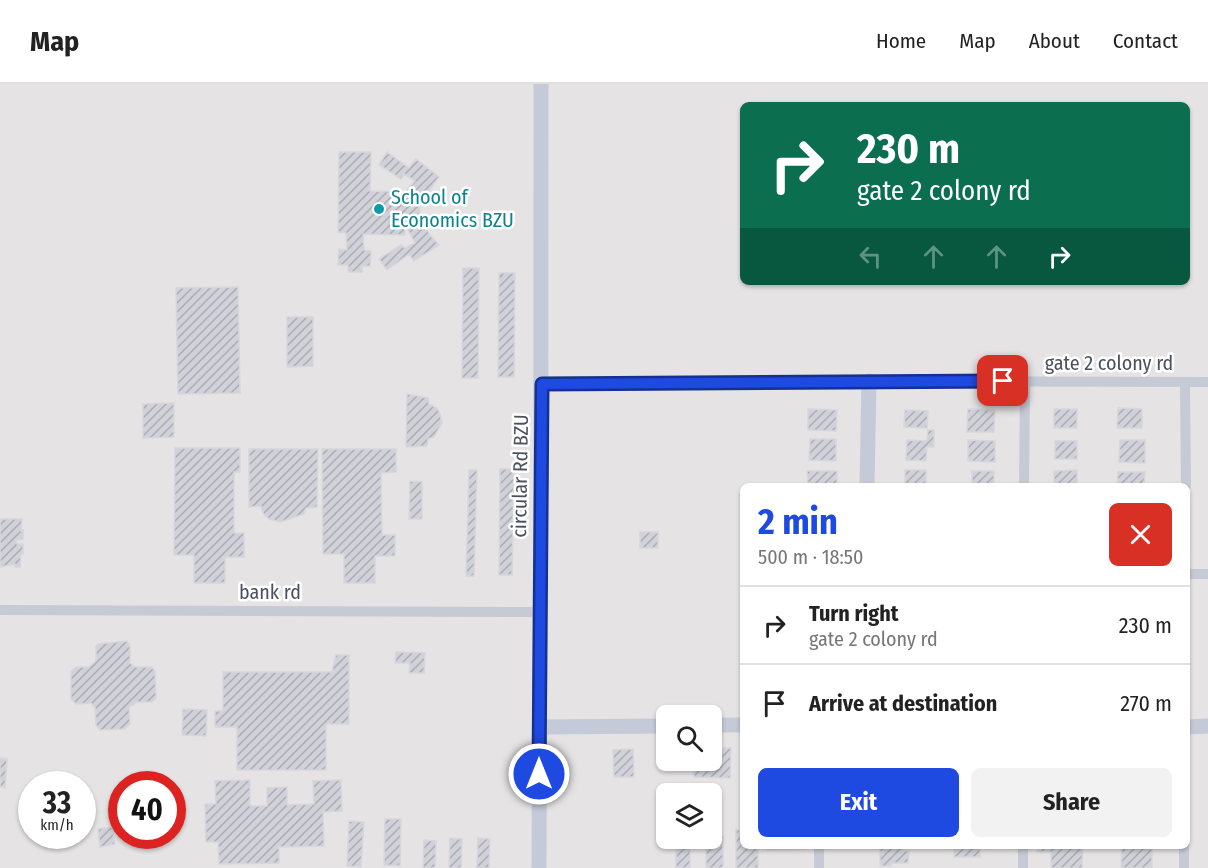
<!DOCTYPE html>
<meta charset="utf-8">
<style>
body{margin:0;font-family:"Fira Sans Condensed",sans-serif;background:#f2f2f2;color:#222;height:100vh;display:flex;flex-direction:column;font-size:22px;white-space:nowrap}
*{box-sizing:border-box;margin:0}
p{font-size:20px;color:#767676}
.icon{flex:none;width:33px;height:33px;fill:none;stroke:currentColor;stroke-width:2;stroke-linecap:round;stroke-linejoin:round}
.map{position:relative;flex:1;overflow:hidden}
.side{position:absolute;left:740px;top:399px;width:450px;height:366px;display:flex;flex-direction:column;background:#fff;border-radius:9px;box-shadow:0 2px 4px #0004}
.side>*{flex:none}
.banner{position:absolute;left:740px;top:18px;width:450px;height:183px;border-radius:9px;box-shadow:0 2px 4px #0004;background:#0b6e4f;color:#fff;overflow:hidden}
.fabs{position:absolute;left:656px;top:621px;display:grid;gap:12px}
.fabs a{display:grid;place-items:center;width:66px;height:66px;border-radius:9px;background:#fff;box-shadow:0 2px 4px #0004;font-size:30px}
.speed{position:absolute;left:18px;top:687px;display:flex;gap:12px;font-size:30px;font-weight:700;text-align:center}
.speed>*{display:grid;place-content:center;width:78px;height:78px;border-radius:50%;background:#fff;box-shadow:0 2px 4px #0004;line-height:1}
.speed small{font-size:15px;font-weight:400}
.speed .limit{border:9px solid #d22;background:#fff;color:#111}
.pin{position:absolute;display:grid;place-items:center;width:51px;height:51px;color:#fff;margin:-26px;border-radius:12px;box-shadow:0 3px 9px #0006}
.me{position:absolute;width:66px;margin:-33px;rotate:0deg;stroke-linejoin:round;filter:drop-shadow(0 0 4px #0008)}
.turn{display:flex;align-items:center;gap:21px;height:126px;padding:0 18px;font-size:27px}
.turn .icon{width:78px;height:78px;stroke-width:2.5}
.turn b{display:block;font-size:42px;line-height:51px}
.lanes{display:flex;align-items:center;height:57px;padding:0 18px;background:#0003;justify-content:center;gap:30px;direction:ltr}
.lanes .off{opacity:.35}
.round{display:grid;place-items:center;flex:none;width:63px;height:63px;border-radius:9px;background:#f2f2f2}
.overview{display:flex;align-items:center;justify-content:space-between;height:102px;padding:0 18px}
h1{font-size:36px;font-weight:700;line-height:45px;color:#1e4ae1}
.primary-button{display:flex;gap:12px;margin-top:auto;padding:12px 18px}
.primary-button a{flex:1;height:69px;border-radius:9px;background:#1e4ae1;color:#fff;font-size:24px;font-weight:700;line-height:69px;text-align:center}
.primary-button a+a{background:#f2f2f2;color:#222}
ul{padding:0;list-style:none}
li{display:flex;align-items:center;gap:18px;height:78px;padding:0 18px;border-top:2px solid #e0e0e0}
li div{flex:1}
li b{display:block;font-size:22px}
li em{font-style:normal}
header{display:flex;align-items:center;gap:36px;box-sizing:border-box;height:84px;padding:0 30px;background:#fff;border-bottom:2px solid #e0e0e0}
header strong{font-size:28px}
nav{display:flex;gap:33px;margin-inline-start:auto;font-size:21px}
.map>svg:first-child{display:block}
.education{fill:#e5e3e3;fill-rule:evenodd}
.building{fill:url(#building-hatch);stroke:#d6d6dc;stroke-width:1.5}
.lines{fill:none;stroke-linecap:round;stroke-linejoin:round}
.street{stroke:#c6cad5;stroke-width:10}
.secondary{stroke:#c5cad9;stroke-width:15}
.route-casing{stroke:#143092;stroke-width:15}
.route{stroke:#1e4ae1;stroke-width:10}
.culture-dot{fill:#0f9aa8;stroke:#fff;stroke-width:2}
.labels{text-anchor:middle;dominant-baseline:central;stroke-width:5;stroke-linejoin:round;paint-order:stroke}
.culture-label{font-size:20px;fill:#0d838f;stroke:#fff;text-anchor:start}
.street-label{font-size:20px;fill:#49505f;stroke:#fff}
</style>
<header>
<strong>Map</strong>
<nav><a>Home</a><a>Map</a><a>About</a><a>Contact</a></nav>
</header>
<div class="map">
<svg width="1208" height="784" viewBox="0 0 1208 784">
<defs>
<pattern id="building-hatch" width="6" height="6" patternUnits="userSpaceOnUse" patternTransform="scale(1.5)"><rect width="6" height="6" fill="#d1d2d9"/><path d="M-1 1l2-2M0 6l6-6M5 7l2-2" fill="none" stroke="#acadb3"/></pattern>
</defs>
<rect width="100%" height="100%" fill="#f4f2f1"/>
<path class="education" d="M0 0H1208V784H0ZM742 21H1186V198H742ZM742 402H1186V762H742ZM666 632H711V676H666ZM32 700H82V752H32ZM122 700H172V752H122ZM666 710H711V754H666Z"/>
<path class="building" d="M339 68H371L370 107 405 108 415 97 404 90 401 95 379 81 387 68 409 84 416 75 439 93 420 119V132L430 151 439 161 414 177 409 170 387 186 379 175 401 161 405 164 415 159 407 144H405V151L363 150 364 166 371 167 370 182H362V188H348V181H338L339 165 347 166 346 149 338 148Z
M463 184H479L478 294H462Z
M499 189H515L514 293H498Z
M238 203 240 309 178 310 176 204Z
M287 233H313V282L287 283Z
M407 310 428 314 429 320 437 324 440 330 442 339 434 353 428 355 427 362 406 363Z
M174 319V353L143 354V320Z
M1118 324 1142 325V344H1117Z
M808 325 837 326 836 347 808 346Z
M968 325 995 326 994 348H967Z
M1054 325H1077V344H1054Z
M905 326 928 327 927 344 904 343Z
M928 346H934V363H927L926 377 906 376 907 356 927 357Z
M810 355H836V377L809 376Z
M968 356 995 357V378L968 377Z
M1120 356H1145V379L1119 378Z
M1055 357H1077V375H1055Z
M175 364H240V388H234V449H244V473H225V499H194V471H174Z
M249 365H318L317 423 306 424 304 430 280 438 269 435 263 429 261 422 249 423Z
M322 365H396V388L381 389 382 451H395V472H375V499H344V470H323Z
M500 385H514L512 491H499Z
M469 386H477L474 492H466Z
M905 386H926V402H905Z
M1077 386V402H1054V387Z
M807 387H837V402H808Z
M972 387H994V402H972Z
M1118 388H1145L1144 402H1117Z
M410 397 422 398V435H409Z
M0 435H22L21 447 23 446V455L16 456 17 460H23V470H21L20 483H15V480L0 483Z
M640 448H658V464H640Z
M127 557 130 563V579L135 583H152L155 588 156 614 152 618H137L129 623 130 640 125 645 100 646 96 641 95 624 91 619 76 620 71 615V587L76 583H89L96 577V563L98 560Z
M396 568 425 569 424 589H409L410 579H395Z
M336 571H349V640H326V686H237V643H215V627H223V588H332Z
M183 625 207 626 206 652 182 651Z
M711 664H731L730 694 694 693V676H711Z
M633 665 634 693H614L613 666Z
M0 674 7 675 5 704 0 703Z
M250 696V722H267V704L287 703V721L314 720 313 697 341 696 342 727 323 728 324 762 279 763V779L219 780 218 758H206L205 720H216L215 697Z
M385 735H401L400 782 384 781Z
M349 737 364 738 361 783 347 782Z
M112 743 115 760 100 763 98 745Z
M736 746H742V762H758V784H736Z
M711 752H723V784H706V754H711Z
M450 754 462 755 461 784H449Z
M478 754 490 755 489 784H477Z
M676 754H690V784H676Z
M424 756 436 757 435 784H423Z
M767 762H806V765L767 766Z
M880 762H903V767H909L908 779H891V782H880Z
M954 762H980V773H954Z
M1037 762H1083L1082 784H1051V768H1037Z
M1122 762H1152V784H1121Z"/>
<g class="lines">
<path class="street" d="M1185 298 1186 402
M542 300 869 297 1208 298
M1024 402 1025 297
M1186 490H1208
M0 526 539 528
M1184 762V784
M819 784V762
M1023 784V762"/>
<path class="secondary" d="M867 402 869 297
M711 641H742
M540 643 666 642
M1186 643 1208 642
M539 784C540 523 542 261 541 0"/>
</g>
<g class="lines">
<defs>
<path id="route" d="M539 690 542 300 1003 297"/>
</defs>
<use href="#route" class="route-casing"/>
<use href="#route" class="route"/>
</g>
<circle class="culture-dot" cx="379" cy="125" r="6"/>
<g class="labels">
<g class="culture-label">
<text x="391" y="113">School of<tspan x="391" dy="23">Economics BZU</tspan></text>
</g>
<g class="street-label">
<text x="1109" y="279">gate 2 colony rd</text>
<text transform="translate(520 392) rotate(-89)">circular Rd BZU</text>
<text x="270" y="508">bank rd</text>
</g>
</g>
</svg>
<div class="fabs">
<a><svg class="icon" aria-label="search" viewBox="0 0 24 24"><circle cx="10" cy="10" r="6"/><path d="M15 15l6 6"/></svg></a>
<a><svg class="icon" aria-label="layers" viewBox="0 0 24 24"><path d="M12 4l9 5-9 5-9-5zM3 14l9 5 9-5"/></svg></a>
</div>
<div class="speed"><div>33<small>km/h</small></div><div class="limit">40</div></div>
<div class="pin" style="left:1003px;top:297px;background:#d93025"><svg class="icon" aria-label="arrive" viewBox="0 0 24 24"><path d="M6 21V4h12l-3 4 3 4H6"/></svg></div>
<svg class="me" style="left:539px;top:690px" viewBox="-20 -20 40 40"><circle r="17" fill="#1e4ae1" stroke="#fff" stroke-width="3"/><path d="M0-11L8 9 0 5-8 9z" fill="#fff"/></svg>
<div class="banner">
<div class="turn"><svg class="icon" aria-label="right" viewBox="0 0 24 24"><path d="M7 20v-9h11M14 6l5 5-5 5"/></svg><div><b>230 m</b>gate 2 colony rd</div></div>
<div class="lanes"><svg class="icon off" aria-label="left" viewBox="0 0 24 24"><path d="M17 20v-9H6M10 6l-5 5 5 5"/></svg><svg class="icon off" aria-label="ahead" viewBox="0 0 24 24"><path d="M12 20V5M6 11l6-6 6 6"/></svg><svg class="icon off" aria-label="ahead" viewBox="0 0 24 24"><path d="M12 20V5M6 11l6-6 6 6"/></svg><svg class="icon" aria-label="right" viewBox="0 0 24 24"><path d="M7 20v-9h11M14 6l5 5-5 5"/></svg></div>
</div>
<section class="side">
<div class="overview"><div><h1>2 min</h1><p>500 m · 18:50</p></div><a class="round" style="background:#d93025;color:#fff"><svg class="icon" aria-label="close" viewBox="0 0 24 24"><path d="M6 6l12 12M18 6L6 18"/></svg></a></div>
<ul>
<li><svg class="icon" aria-label="right" viewBox="0 0 24 24"><path d="M7 20v-9h11M14 6l5 5-5 5"/></svg><div><b>Turn right</b><p>gate 2 colony rd</p></div><em>230 m</em></li>
<li><svg class="icon" aria-label="arrive" viewBox="0 0 24 24"><path d="M6 21V4h12l-3 4 3 4H6"/></svg><div><b>Arrive at destination</b></div><em>270 m</em></li>
</ul>
<div class="primary-button"><a>Exit</a><a>Share</a></div>
</section>
</div>
